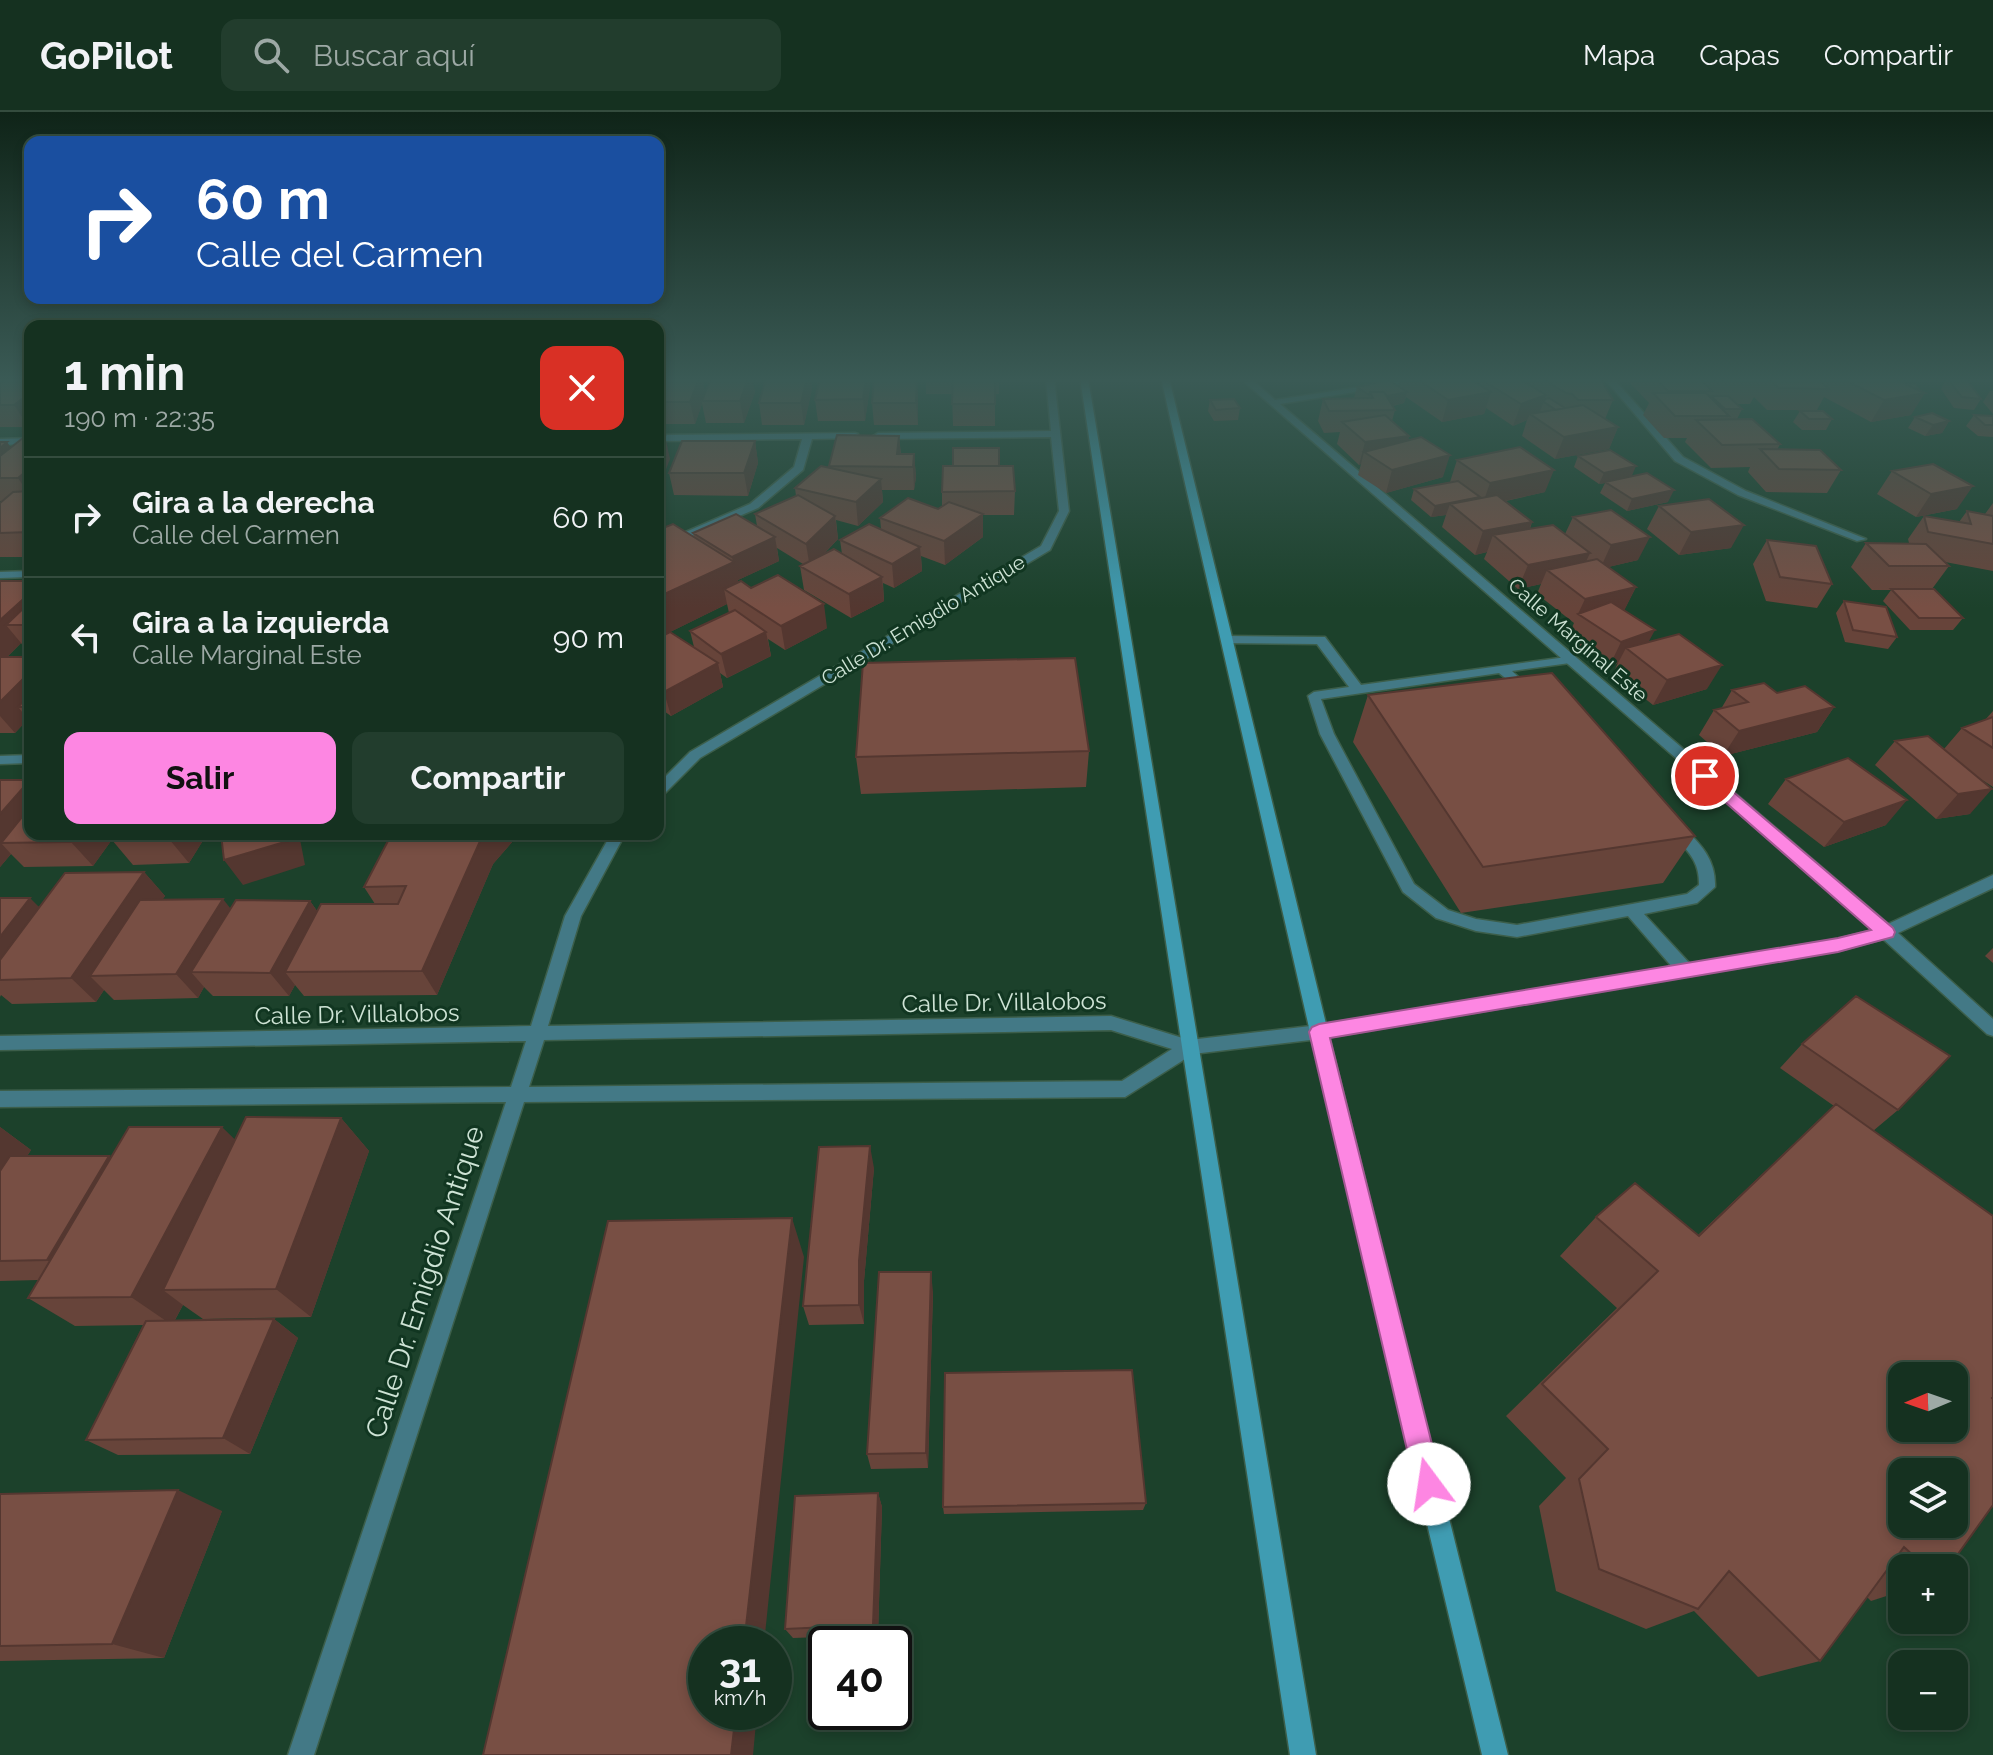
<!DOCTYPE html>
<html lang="es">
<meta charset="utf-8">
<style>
body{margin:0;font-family:Raleway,sans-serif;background:#223d2d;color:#f1f3f6;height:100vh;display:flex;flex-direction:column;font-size:30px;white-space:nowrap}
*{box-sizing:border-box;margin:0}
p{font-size:26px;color:#9da9a5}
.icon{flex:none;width:44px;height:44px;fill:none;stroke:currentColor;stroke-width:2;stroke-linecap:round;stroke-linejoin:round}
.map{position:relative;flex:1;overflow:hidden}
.drawer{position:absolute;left:24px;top:208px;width:640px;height:520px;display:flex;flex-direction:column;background:#153120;border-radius:16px;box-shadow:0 4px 12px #0003,0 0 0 2px #344c3e}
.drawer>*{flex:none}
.top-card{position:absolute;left:24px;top:24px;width:640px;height:168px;border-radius:16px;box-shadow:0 4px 12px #0003,0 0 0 2px #344c3e;background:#1a4fa0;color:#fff;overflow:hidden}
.needle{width:52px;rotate:268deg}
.controls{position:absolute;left:1888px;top:1250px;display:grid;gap:16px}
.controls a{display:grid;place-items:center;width:80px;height:80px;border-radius:16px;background:#153120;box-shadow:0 4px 12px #0003,0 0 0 2px #344c3e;font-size:40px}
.speed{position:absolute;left:688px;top:1514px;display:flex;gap:16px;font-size:40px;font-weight:700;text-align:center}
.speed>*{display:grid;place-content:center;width:104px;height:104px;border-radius:50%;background:#153120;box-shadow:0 4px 12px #0003,0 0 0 2px #344c3e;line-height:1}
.speed small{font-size:20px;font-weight:400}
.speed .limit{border:4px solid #111;border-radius:12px;background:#fff;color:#111}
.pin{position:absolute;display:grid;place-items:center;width:68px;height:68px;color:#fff;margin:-34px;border:4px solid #fff;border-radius:50%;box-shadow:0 2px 8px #0007}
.me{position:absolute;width:88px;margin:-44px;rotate:346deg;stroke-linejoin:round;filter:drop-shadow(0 0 6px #0008)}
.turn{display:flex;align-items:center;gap:28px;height:168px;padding:0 40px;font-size:36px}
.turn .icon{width:104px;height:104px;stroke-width:2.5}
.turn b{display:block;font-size:56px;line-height:68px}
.round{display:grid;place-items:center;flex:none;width:84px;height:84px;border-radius:16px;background:#223d2d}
.head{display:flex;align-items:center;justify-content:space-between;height:136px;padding:0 40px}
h1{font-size:48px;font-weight:700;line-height:60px}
.action{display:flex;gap:16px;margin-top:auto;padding:16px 40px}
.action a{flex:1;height:92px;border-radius:16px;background:#fd86e2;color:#111;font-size:32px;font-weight:700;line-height:92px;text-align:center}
.action a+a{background:#223d2d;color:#f1f3f6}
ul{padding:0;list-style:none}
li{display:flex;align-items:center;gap:24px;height:120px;padding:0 40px;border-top:2px solid #344c3e}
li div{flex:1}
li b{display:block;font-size:30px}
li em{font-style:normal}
header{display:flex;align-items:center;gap:48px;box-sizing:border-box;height:112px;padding:0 40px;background:#153120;border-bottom:2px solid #344c3e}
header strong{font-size:38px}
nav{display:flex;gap:44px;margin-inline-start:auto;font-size:28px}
.search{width:560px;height:72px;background:#223d2d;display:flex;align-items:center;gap:20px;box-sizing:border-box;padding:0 28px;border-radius:16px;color:#9da9a5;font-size:30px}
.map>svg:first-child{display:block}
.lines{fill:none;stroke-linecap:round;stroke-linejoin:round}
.lane-casing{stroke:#3c5e4a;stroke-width:3}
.street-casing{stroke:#3c5e4a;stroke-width:3}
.secondary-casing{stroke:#3c5e4a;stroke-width:3}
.lane{fill:#437986;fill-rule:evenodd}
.street{fill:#437986;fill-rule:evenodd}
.secondary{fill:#3f9cb2;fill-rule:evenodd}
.wall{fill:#67443a;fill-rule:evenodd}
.shaded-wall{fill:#543730}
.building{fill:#784f44;stroke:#543730;stroke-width:2;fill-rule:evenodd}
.route{fill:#fd86e2;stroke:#a45793;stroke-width:2}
.labels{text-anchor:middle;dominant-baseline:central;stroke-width:6;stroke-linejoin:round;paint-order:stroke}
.far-street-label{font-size:20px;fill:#cee3d5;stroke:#113621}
.street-label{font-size:24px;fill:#cee3d5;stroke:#113621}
.near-street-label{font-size:28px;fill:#cee3d5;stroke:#113621}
</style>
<header>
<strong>GoPilot</strong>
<div class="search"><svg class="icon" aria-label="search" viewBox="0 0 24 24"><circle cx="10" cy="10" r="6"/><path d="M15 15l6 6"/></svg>Buscar aquí</div>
<nav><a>Mapa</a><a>Capas</a><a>Compartir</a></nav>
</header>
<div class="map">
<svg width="1993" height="1643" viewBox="0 0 1993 1643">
<rect width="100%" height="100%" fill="#1c412b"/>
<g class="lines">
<defs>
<path id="lane" d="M1227 524 1325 525 1361 573 1574 544V550L1570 551 1512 559 1534 580 1528 584 1499 561 1321 587 1334 622 1414 772 1448 798 1476 807 1517 813 1687 782 1699 773C1700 746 1684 737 1670 718L1672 714H1682C1701 732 1716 748 1715 775L1697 791 1644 802 1692 854 1694 859 1692 864H1680L1628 804 1517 825 1476 819 1436 806 1403 780 1320 622 1308 584 1314 580 1349 575 1317 532 1223 531V525Z"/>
<path id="street" d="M1046 266H1054L1069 399 1050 438 700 646 663 683 658 685V672L690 640 1041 434 1059 399 1051 325 878 327 873 324 878 321 1051 319Z
M1240 266H1250L1275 288 1418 266H1441L1280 292 1888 812 1993 763V776L1898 821 1993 907V924L1987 922 1883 827 1838 839 1319 927 1193 942 1125 985 524 990 314 1643H288L506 990 0 995V979L511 975 526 929 0 938V924L531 914 565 804 611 722H625L581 804 548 914 1111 904 1189 928 1319 913 1838 827 1873 818ZM1111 918 1172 937 1122 969 529 975 544 928Z
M1604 266H1613L1683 345 1746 379 1866 427 1857 429 1738 383 1675 349Z
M855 321 858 322V326L812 327 803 358 758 396 658 439V432L750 392 794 355 802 327 658 329V323Z
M30 326V332L0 333V327Z
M30 459V465L0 466V460Z
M30 643V651L0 652V644Z"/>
<path id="secondary" d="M1080 266H1088L1316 1643H1290Z
M1161 266H1169L1328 920 1508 1643H1482L1310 920Z"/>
</defs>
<use href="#lane" class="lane-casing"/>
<use href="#street" class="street-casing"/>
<use href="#secondary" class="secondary-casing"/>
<use href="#lane" class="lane"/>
<use href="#street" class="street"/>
<use href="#secondary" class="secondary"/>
</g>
<path class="wall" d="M0 266 30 267V314L29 315H0Z
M658 266H811L812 277 804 313H762L759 291 766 266 752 267 755 280 744 311H706L702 292 695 312H658ZM703 270H710L705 281Z
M813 266H870V275L865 309H818L815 288 819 272Z
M926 266H999V282H995V314H953L952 282H926Z
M1400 266H1518L1523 269 1524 266H1600L1613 288 1605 307 1618 315 1609 337 1555 347 1522 324 1527 308 1513 314 1486 296 1484 302 1442 310 1406 285 1404 291 1393 294 1395 298 1392 309 1409 324 1408 329 1443 365 1386 381 1358 363 1361 352 1359 353 1337 332 1340 320 1324 321 1318 309 1323 287 1354 286 1357 275 1398 274Z
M1631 266H1894L1911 303 1871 310 1824 285 1817 298H1767L1754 285 1750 292H1736L1742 297 1737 307 1780 332 1777 338 1841 358 1827 381 1766 380 1748 360 1750 355 1711 356 1685 330 1687 326H1664L1643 303 1649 291 1629 270Z
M1947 266 1981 287 1974 298 1954 296 1941 277Z
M1990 279H1993V302L1983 290Z
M918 284V313H874L872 291Z
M1210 288 1240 296 1238 308 1214 309 1208 299Z
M1800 299 1832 307 1826 318H1802L1793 310Z
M1974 303 1993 305V325L1978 324 1966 314Z
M1915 305 1949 309 1942 321 1925 324 1908 316Z
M837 323 899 324 901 342H914L916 365 914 378H882L883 390 858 414 836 408 838 427 823 443 842 442 840 428 881 417 880 406 938 397 942 394V380L999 354 1015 379 1014 403H983V425L945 453 921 444 922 459 894 476 883 471 884 489 851 506 804 478 800 454 803 452 777 436 779 449 738 468V471L751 476 827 516 785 538 768 527 771 544 727 566 720 561 723 575 671 604 658 595V418L694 425 693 421 757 414 755 402 796 384 795 376 829 355ZM727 492 729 501 690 519 694 535 670 520Z
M30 326V445H0V391L2 389H0V330L11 335Z
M755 329 758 351 748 384 674 383 669 361Z
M1578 344 1631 364 1668 390 1627 399 1600 381 1605 371 1599 372 1574 355Z
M1457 348 1545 380 1506 389 1532 410 1530 417 1565 422 1573 405 1638 448 1608 455 1636 475 1624 498 1648 530 1707 577 1653 593 1613 561 1618 551 1609 555 1567 526 1574 511 1537 482 1541 472 1518 477 1484 447 1487 440 1475 443 1442 415 1446 403 1431 405 1411 388 1414 377 1450 370Z
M1892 359 1957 397 1916 405 1877 382Z
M1993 391V459L1945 450 1949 454 1932 477 1963 506 1953 518H1910L1883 489 1891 478H1872L1851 455 1866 431H1909L1908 427 1924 404 1959 410 1967 399 1985 402Z
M1659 394 1731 436 1679 443 1647 417Z
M1767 428 1832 472 1817 496 1766 489 1753 452Z
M0 469H30V537H25L21 531 7 545H30V609L28 607 15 621H0Z
M1844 489 1897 525 1888 537 1845 530 1836 501Z
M1732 578 1777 581 1834 595 1817 620 1723 644 1699 623 1714 598 1721 597Z
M1368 583 1695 724 1663 771 1461 801 1353 630Z
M1993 599V675L1976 664 1970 702 1936 707 1875 653 1895 629 1944 637 1962 616 1985 608Z
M1089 639 1086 675 861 682 856 645Z
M1786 667 1886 713 1824 735 1768 692Z
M0 668 30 722H116L93 754 24 755 11 742 0 755Z
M207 722 189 751 133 753 112 728Z
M427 722H519L493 752 437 883 304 884 295 873 289 884H213L204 875 198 886 114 888 104 878 96 890 12 892 1 883 0 885V786L40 795 144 760 165 784 162 788 231 797 310 789 317 799 375 792 364 775 430 727Z
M1993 836V851L1985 844Z
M1802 932 1898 998 1873 1019 1992 1286 1948 1456H1902V1479L1871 1489 1867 1485 1820 1549 1758 1565 1694 1499 1646 1517 1556 1479 1539 1394 1566 1366 1506 1304 1617 1196 1560 1144 1596 1105 1698 1123 1834 994 1780 956Z
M341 1006 369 1039 311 1205 203 1207 183 1193 175 1208 274 1207 298 1226 250 1342 118 1343 86 1328 143 1213 75 1214 28 1186 38 1168 0 1169V1015L31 1038 27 1044 111 1045 235 1027Z
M874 1056 864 1169V1212L809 1213 803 1194Z
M933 1180 928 1356 871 1357 867 1342Z
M878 1381 882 1395 878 1523 793 1526 785 1517Z
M0 1382 222 1399 164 1546 0 1549Z
M1146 1391 1143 1398 944 1402 943 1395Z"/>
<path class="shaded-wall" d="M699 266H702L706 283 702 289V292L695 312 690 290Z
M748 266H752L755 280 744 311 740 289Z
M807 266H811L812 277 804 313 801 291Z
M866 266H870V275L865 309 863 287Z
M917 266 918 284V313L916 291Z
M1407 280 1404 291 1371 298 1374 287Z
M1491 280 1484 302 1442 310 1448 288Z
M30 281V293H25L30 300V314L29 315 14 293Z
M1925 281 1911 303 1871 310 1884 288Z
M1546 283 1538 305 1530 302 1527 308 1513 314 1521 292Z
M1949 309 1942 321 1925 324 1933 313Z
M1618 315 1609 337 1555 347 1564 325Z
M665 324 670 347 658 378V342Z
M899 324 901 346 897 342Z
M1409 324 1403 346 1364 340 1361 352 1359 353 1365 330Z
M755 329 758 351 748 384 744 361Z
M7 330 23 353 0 366V336Z
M914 342 916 365 914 378 913 355Z
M1450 343 1443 365 1386 381 1392 358Z
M1636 354 1631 366 1605 370V371L1599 372 1604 361Z
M30 356V384L18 366Z
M1554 358 1545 380 1482 394 1490 371Z
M881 367 883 390 858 414 856 390Z
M1973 374 1957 397 1916 405 1931 382Z
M1674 378 1668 390 1627 399 1632 387Z
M1480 385 1450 392 1446 403 1431 405 1435 394Z
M983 402V425L945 453 944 429Z
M835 404 838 427 810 456 806 432Z
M1532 410 1523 433 1493 423 1487 440 1475 443 1483 419Z
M1744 413 1731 436 1679 443 1691 420Z
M775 425 779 449 738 468 741 485 724 477 727 492 658 526V485L733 450 732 445Z
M1650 425 1638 448 1600 457 1611 433Z
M920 435 922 459 894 476 892 452Z
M1590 441 1579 465 1547 458 1541 472 1518 477 1528 453Z
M882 465 884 489 851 506 849 482Z
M1636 475 1624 499 1578 502 1585 487Z
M30 481V513H6L21 531 2 550 0 547V508Z
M824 492 827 516 785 538 781 514Z
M1655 518 1642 542 1626 536 1618 551 1609 555 1621 530Z
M766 520 771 544 727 566 721 542Z
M718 551 723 575 671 604 664 580Z
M1722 553 1707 577 1653 593 1667 568Z
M30 560V595H18L28 607 15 621 0 604V590Z
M1834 595 1817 620 1723 644 1739 619Z
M30 668V719L1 731 11 742 0 755V702Z
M1992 677 1970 702 1936 707 1958 682Z
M1907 688 1886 713 1824 735 1844 710Z
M76 722H116L93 754 71 730Z
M172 722H207L189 751 169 727Z
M287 722H299L305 753 243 773 224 748Z
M485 722H519L493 752 481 727Z
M481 727 493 752 437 883 422 859Z
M144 760 165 784 113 864H90L104 878 96 890 71 866Z
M30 786 54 810 0 868V825Z
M223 787 242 811 191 860 204 875 198 886 176 862Z
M310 789 327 813 285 860 295 873 289 884 270 861Z
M341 1006 369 1039 311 1205 276 1177Z
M0 1015 31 1038 0 1087Z
M222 1015 255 1047 163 1178 183 1193 172 1213 131 1185Z
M870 1034 874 1056 864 1169V1212L859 1193V1149Z
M109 1044 136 1065 78 1168 47 1148Z
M792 1106 804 1145 764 1532H744Z
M931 1160 933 1180 928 1356 926 1341Z
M274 1207 298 1226 250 1342 223 1326Z
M178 1378 222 1399 164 1546 112 1532Z
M878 1381 882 1395 878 1523 873 1513Z
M736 1600H757L753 1643H731Z"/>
<path class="building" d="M658 266H699L690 290H658Z
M711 266H748L740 289H702Z
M766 266H807L801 291H759Z
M820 266H866L863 287 815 288Z
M874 266H917L916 291H872Z
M953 266H995V292H952Z
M1416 266H1468L1491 280 1448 288Z
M1479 266H1518L1546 283 1521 292Z
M1541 266H1600L1613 288H1578L1572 282 1566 281Z
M1655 266H1699L1712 279H1668Z
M1710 266H1757L1762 270 1714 269Z
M1768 266H1817L1829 277 1779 276Z
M1841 266H1894L1925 281 1884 288Z
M1947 266 1967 268 1981 287 1962 285Z
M6 267H30V281L14 293H0V271Z
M1389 268 1407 280 1387 284 1384 280H1370L1369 283 1357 275Z
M1905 272H1915L1920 279Z
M1370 280H1384L1395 298 1329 299 1323 287 1373 286Z
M1653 281H1706L1729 304H1675Z
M1711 284H1728L1742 297H1725Z
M1549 286 1565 296 1556 298 1544 290 1545 287Z
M1234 287 1240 296 1216 298 1210 288Z
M1583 293 1618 315 1564 325 1530 302Z
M1800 299H1823L1832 307H1809Z
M1932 301 1949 309 1933 313 1915 305Z
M1385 303 1409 324 1365 330 1342 310Z
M1974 303 1992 304 1993 305V313H1985Z
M1752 307 1780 332 1722 333 1696 308Z
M837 323 899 324 897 342H914L913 355 829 354Z
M658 324H665L658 342Z
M1421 325 1450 343 1392 358 1364 340Z
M23 326H30V356L18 366H0V344Z
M682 329H755L744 361H669Z
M0 330H7L0 336Z
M1520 335 1554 358 1490 371 1457 348Z
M953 336H999V354H953Z
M1760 337 1820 338 1841 358 1779 357Z
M1610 338 1636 354 1604 361 1578 344Z
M1933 352 1973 374 1931 382 1892 359Z
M821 354 881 367 856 390 795 376Z
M943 354H1013L1015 379 942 380Z
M1647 361 1674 378 1632 387 1605 370Z
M1458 369 1480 385 1435 394 1414 377Z
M30 379V420L0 421V391L13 380Z
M798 383 835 404 806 432 755 402Z
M1497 383 1532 410 1483 419 1450 392Z
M908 386 938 397 949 390 983 402 944 429 880 406Z
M1709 387 1744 413 1691 420 1659 394Z
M1611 398 1650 425 1611 433 1573 405Z
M1967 399 1993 404V432L1928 420 1924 404 1971 412Z
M736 402 775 425 732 445 693 421Z
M673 412 734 450 658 485V418Z
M869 412 920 435 892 452 840 428Z
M1553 413 1590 441 1528 453 1493 423Z
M1767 428 1816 434 1832 472 1780 465Z
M1866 431 1926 432 1949 454H1889Z
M834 437 882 465 849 482 800 454Z
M1597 447 1636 475 1585 487 1547 458Z
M778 463 824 492 781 514 724 477 741 469 751 476Z
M0 469H30V481L0 508Z
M1891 477H1934L1963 506H1919Z
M1844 489 1886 495 1897 525 1853 518Z
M30 490V513H6Z
M1611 490 1655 518 1621 530 1578 502Z
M735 498 766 520 721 542 690 519Z
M670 520 718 551 664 580 658 575V526Z
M1679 522 1722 553 1667 568 1626 536Z
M0 545H30V560L0 590Z
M1075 546 1089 639 856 645 863 551Z
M1552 561 1695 724 1483 755 1368 583Z
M1764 571 1777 581 1805 574 1834 595 1739 619 1714 598 1748 590 1732 578Z
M30 582V595H18Z
M1993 605V636L1962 616Z
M1928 624 1992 677 1958 682 1895 629Z
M1848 646 1907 688 1844 710 1786 667Z
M0 668H30L0 702Z
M30 695V722H76L71 730 1 731Z
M117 722H172L169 727 112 728Z
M221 722H287L288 729 224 748Z
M462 722H485L481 727Z
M389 727H481L422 859 285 860 321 792H398L406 774 364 775Z
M144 760 71 866 0 868V848L65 761Z
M0 786H30L0 825Z
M223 787 176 862 90 864 140 788Z
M236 788 310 789 270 861 191 860Z
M1856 884 1950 944 1898 998 1802 932Z
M1836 992 1993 1104V1285L1992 1286 1993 1287V1393L1948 1456H1927L1904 1435 1820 1549 1729 1459 1698 1497 1599 1457 1579 1367 1608 1337 1542 1272 1658 1159 1596 1105 1635 1071 1699 1124ZM1902 1264H1954V1316H1902ZM1902 1360H1954V1412H1902Z
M246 1005 341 1006 276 1177 163 1178Z
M129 1015H222L131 1185 28 1186Z
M870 1034 859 1149V1193L803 1194 819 1035Z
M10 1044H109L47 1148 0 1149V1059Z
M792 1106 744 1532H706V1600H736L731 1643H483L608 1109Z
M879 1160H931L926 1341 867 1342Z
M274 1207 223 1326 86 1328 146 1209Z
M1132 1258 1146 1391 943 1395 945 1261Z
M178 1378 112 1532 0 1534V1382Z
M878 1381 873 1513 785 1517 795 1384Z"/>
<linearGradient id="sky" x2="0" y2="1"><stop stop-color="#0f2418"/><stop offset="0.54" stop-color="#3a5a55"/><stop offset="1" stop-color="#3a5a55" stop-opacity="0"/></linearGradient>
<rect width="1993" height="496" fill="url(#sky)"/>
<path class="route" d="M1705 659 1711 661 1893 816 1895 820 1893 825 1838 840 1330 926 1442 1372 1438 1381 1429 1385 1419 1381 1415 1372 1309 920 1312 915 1319 912 1838 826 1871 818 1700 668 1697 664Z"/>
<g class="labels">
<g class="far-street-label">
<text transform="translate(923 508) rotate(-31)">Calle Dr. Emigdio Antique</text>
<text transform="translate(1578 528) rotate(41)">Calle Marginal Este</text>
</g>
<g class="street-label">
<text transform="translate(1004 890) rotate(-1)">Calle Dr. Villalobos</text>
<text transform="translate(357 902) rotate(-1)">Calle Dr. Villalobos</text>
</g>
<g class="near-street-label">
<text transform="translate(425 1170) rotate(-72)">Calle Dr. Emigdio Antique</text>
</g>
</g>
</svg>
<div class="controls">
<a><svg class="needle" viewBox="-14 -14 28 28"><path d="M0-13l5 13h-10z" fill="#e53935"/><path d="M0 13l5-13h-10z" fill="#9da9a5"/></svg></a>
<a><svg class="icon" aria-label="layers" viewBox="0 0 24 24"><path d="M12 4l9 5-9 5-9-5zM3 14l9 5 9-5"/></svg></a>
<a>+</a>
<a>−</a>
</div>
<div class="speed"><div>31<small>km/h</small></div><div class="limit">40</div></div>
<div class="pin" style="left:1705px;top:664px;background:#d93025"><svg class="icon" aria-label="arrive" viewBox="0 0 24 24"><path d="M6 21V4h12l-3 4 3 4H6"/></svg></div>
<svg class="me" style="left:1429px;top:1372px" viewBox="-20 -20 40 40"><circle r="19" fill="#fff"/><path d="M0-13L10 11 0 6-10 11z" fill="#fd86e2"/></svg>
<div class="top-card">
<div class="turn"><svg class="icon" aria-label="right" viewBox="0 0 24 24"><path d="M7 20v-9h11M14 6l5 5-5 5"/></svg><div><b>60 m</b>Calle del Carmen</div></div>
</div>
<section class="drawer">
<div class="head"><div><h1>1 min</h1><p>190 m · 22:35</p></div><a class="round" style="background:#d93025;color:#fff"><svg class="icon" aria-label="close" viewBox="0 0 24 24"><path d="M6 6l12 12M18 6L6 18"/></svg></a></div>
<ul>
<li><svg class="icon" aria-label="right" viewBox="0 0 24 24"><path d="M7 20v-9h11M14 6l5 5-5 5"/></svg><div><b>Gira a la derecha</b><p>Calle del Carmen</p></div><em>60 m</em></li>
<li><svg class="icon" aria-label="left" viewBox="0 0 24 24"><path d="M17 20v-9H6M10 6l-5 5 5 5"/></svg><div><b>Gira a la izquierda</b><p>Calle Marginal Este</p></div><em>90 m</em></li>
</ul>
<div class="action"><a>Salir</a><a>Compartir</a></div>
</section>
</div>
